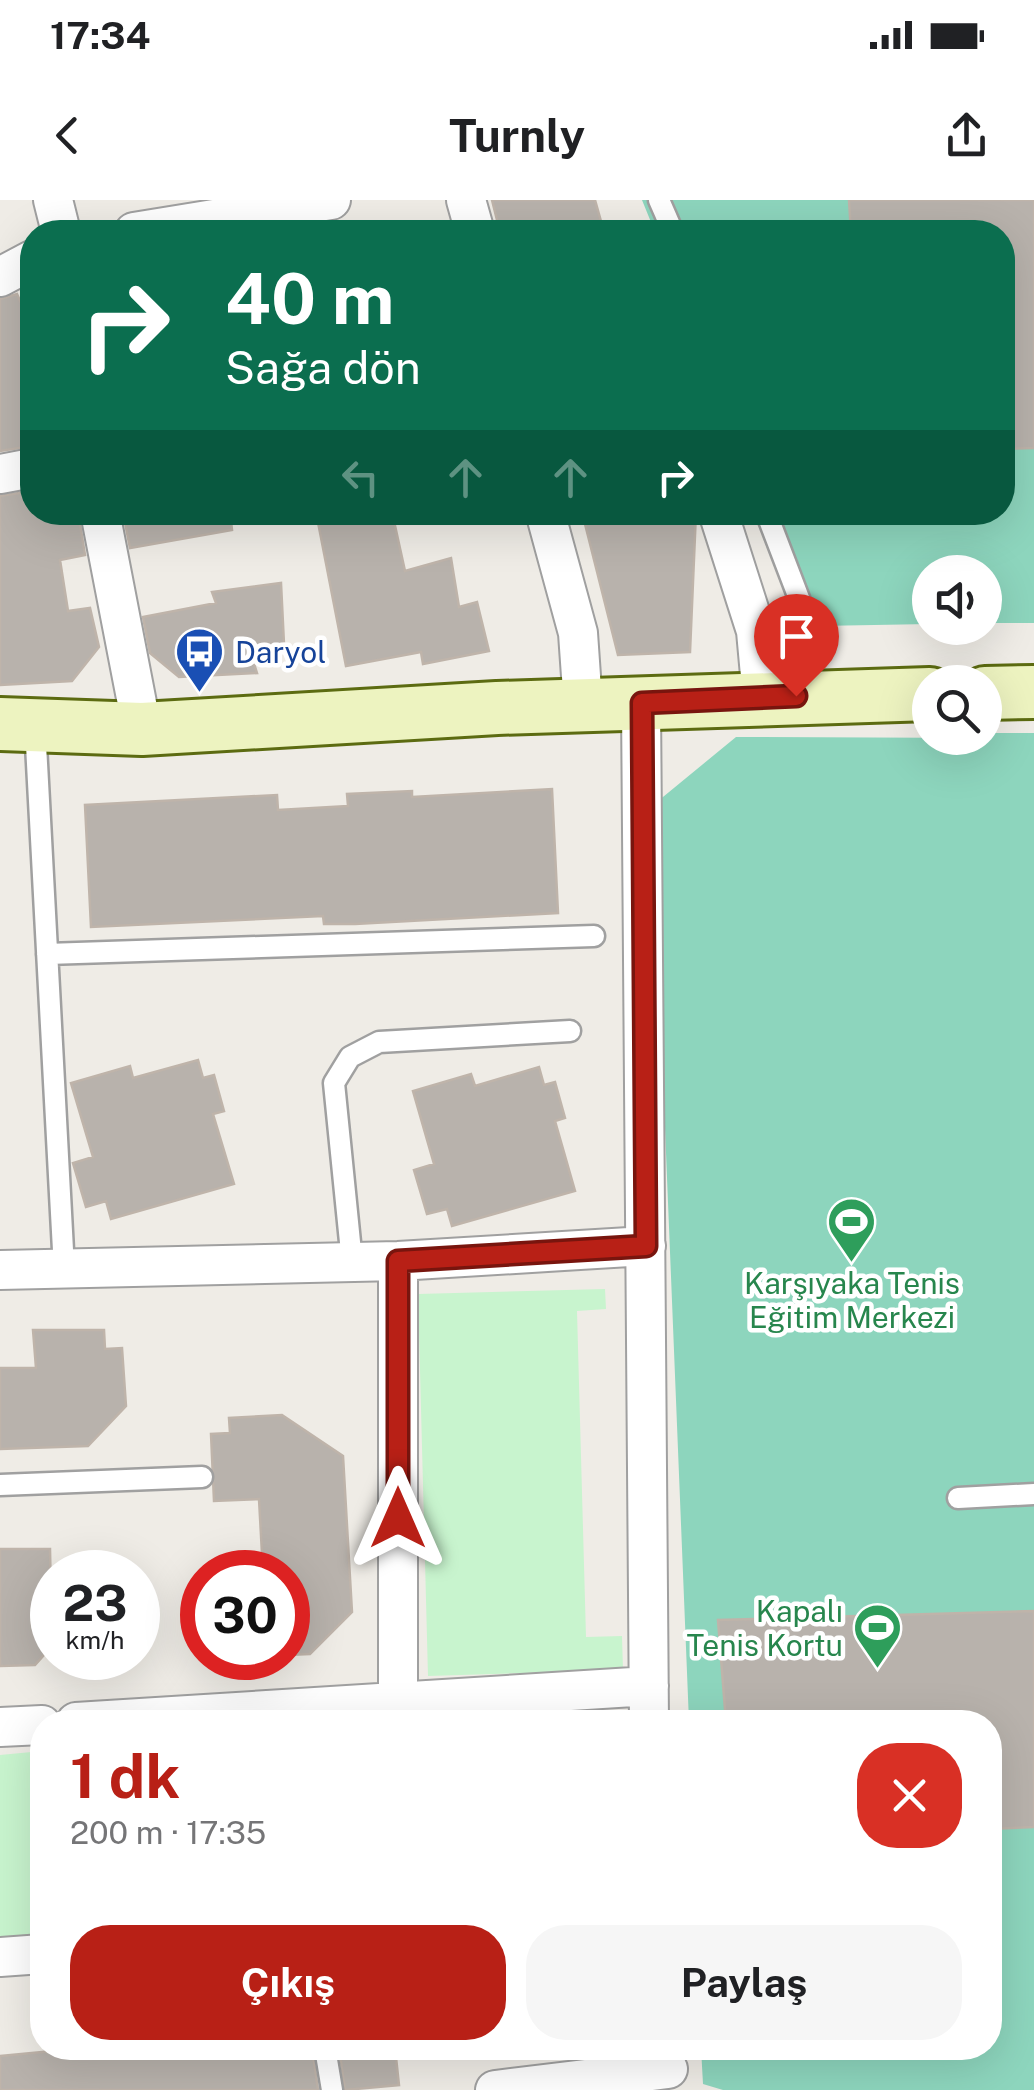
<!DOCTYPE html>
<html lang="tr">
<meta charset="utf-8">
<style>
body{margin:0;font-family:"Public Sans",sans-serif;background:#f6f6f6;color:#202124;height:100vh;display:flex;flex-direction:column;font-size:38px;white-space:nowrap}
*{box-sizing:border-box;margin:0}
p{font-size:32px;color:#757577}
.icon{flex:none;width:55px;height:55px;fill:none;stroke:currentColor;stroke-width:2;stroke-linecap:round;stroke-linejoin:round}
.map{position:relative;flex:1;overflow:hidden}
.drawer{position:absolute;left:30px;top:1510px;width:972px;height:350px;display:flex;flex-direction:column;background:#fff;border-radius:40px;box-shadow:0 10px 40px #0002}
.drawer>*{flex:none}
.guide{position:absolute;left:20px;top:20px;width:995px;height:305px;border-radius:40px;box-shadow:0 10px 40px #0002;background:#0b6e4f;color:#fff;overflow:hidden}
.fabs{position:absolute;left:912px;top:355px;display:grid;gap:20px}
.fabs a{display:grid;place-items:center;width:90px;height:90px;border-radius:50%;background:#fff;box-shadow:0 10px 40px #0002;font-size:50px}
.speed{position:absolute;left:30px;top:1350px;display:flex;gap:20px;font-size:50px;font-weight:700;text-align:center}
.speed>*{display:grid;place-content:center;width:130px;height:130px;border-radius:50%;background:#fff;box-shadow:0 10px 40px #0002;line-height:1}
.speed small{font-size:25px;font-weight:400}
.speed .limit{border:15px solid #d22;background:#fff;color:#111}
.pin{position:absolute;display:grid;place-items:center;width:85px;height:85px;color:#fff;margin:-102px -42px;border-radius:50% 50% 50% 0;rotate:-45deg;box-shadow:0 0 10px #0007}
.pin .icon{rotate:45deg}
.me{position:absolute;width:110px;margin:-55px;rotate:0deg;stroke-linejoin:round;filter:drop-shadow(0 0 8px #0008)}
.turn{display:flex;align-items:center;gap:35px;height:210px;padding:0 40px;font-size:45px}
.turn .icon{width:130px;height:130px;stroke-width:2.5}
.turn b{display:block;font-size:70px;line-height:85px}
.lanes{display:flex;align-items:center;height:95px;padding:0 40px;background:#0003;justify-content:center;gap:50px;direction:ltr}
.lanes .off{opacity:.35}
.round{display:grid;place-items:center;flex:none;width:105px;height:105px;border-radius:40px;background:#f6f6f6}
.summary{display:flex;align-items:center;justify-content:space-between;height:170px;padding:0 40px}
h1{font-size:60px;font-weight:700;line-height:75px;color:#b82016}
.cta{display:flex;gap:20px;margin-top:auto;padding:20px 40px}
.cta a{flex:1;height:115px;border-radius:40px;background:#b82016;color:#fff;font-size:40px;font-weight:700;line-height:115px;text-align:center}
.cta a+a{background:#f6f6f6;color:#202124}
.status{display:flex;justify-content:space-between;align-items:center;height:70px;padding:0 50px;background:#fff;direction:ltr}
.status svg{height:28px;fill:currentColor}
header{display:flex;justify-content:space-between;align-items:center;height:130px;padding:0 40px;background:#fff;font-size:45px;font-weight:700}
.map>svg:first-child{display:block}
.park{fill:#c8f4ce}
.pitch{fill:#8dd5bd}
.building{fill:#b8b2ac;stroke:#bfb4aa;stroke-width:2.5}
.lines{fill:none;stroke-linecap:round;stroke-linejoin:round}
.lane-casing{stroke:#a0a0a0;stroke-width:25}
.street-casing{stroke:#a0a0a0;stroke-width:42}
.secondary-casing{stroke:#5c6b11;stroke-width:58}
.lane{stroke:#fff;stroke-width:20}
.street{stroke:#fff;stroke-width:38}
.secondary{stroke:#edf3c0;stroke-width:52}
.route-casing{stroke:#78150e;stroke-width:25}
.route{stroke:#b82016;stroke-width:18}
.labels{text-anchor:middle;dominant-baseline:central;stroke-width:9;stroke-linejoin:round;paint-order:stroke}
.transit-label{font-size:30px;fill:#164399;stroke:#fff;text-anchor:start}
.leisure-label{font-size:30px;fill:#27864d;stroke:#fff}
</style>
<div class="status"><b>17:34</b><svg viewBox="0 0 49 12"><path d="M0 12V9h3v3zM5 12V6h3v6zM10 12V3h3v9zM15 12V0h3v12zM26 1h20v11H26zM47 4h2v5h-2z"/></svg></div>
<header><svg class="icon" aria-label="back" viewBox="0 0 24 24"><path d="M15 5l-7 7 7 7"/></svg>Turnly<svg class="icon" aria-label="share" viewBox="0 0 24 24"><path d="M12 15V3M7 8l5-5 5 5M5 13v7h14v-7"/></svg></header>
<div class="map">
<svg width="1034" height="1890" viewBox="0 0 1034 1890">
<rect width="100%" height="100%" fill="#efece6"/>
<path class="park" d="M605 1089 606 1109 577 1111 586 1437 622 1436 623 1470 428 1476 418 1094Z
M42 1551V1738L0 1741V1555Z"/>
<path class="pitch" d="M642 0H1034V423H985V372H930V424L818 426 771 313 1002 312V32H655Z
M985 533H1034V1890H723L703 1884 701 1848H990V1522H689L652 606 736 537 985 538Z"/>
<path class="building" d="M492 0H595L604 32H500Z
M849 0H1034V248L1002 249V32H851Z
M17 94 32 127V246L0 251V99Z
M32 291V312H78L85 355 60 360 68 411 90 408 99 447 72 481 0 485V296Z
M123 312H230L232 330 130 348Z
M316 312H392L405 371 451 358 459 407 477 402 489 451 423 464 421 452 346 466Z
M582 312H696L690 452 618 455Z
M281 383 284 444 249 448 257 473 179 477 150 453 143 417 216 403 212 392Z
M552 589 558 713 355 724H324L323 716 91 727 85 605 277 595 278 610 348 606 347 594 412 591V597Z
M198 860 203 878 214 875 224 911 213 914 234 984 111 1019 106 1001 86 1007 73 963 93 957 71 883 130 866 133 878Z
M539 867 544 885 555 882 565 918 555 921 575 991 452 1026 447 1009 427 1014 414 970 434 964 413 891 471 874 475 886Z
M33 1130H104L105 1149 122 1148 126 1206 88 1246 0 1249V1168H36Z
M282 1215 343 1256 352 1412 310 1454 288 1455V1372H263L259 1299 214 1301 211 1234 230 1233 229 1218Z
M0 1349H50L52 1446 35 1465 0 1466Z
M1034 1411V1627L990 1629V1522H726L718 1420Z
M84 1848H312L318 1890H0V1856Z
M339 1848H395L399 1885 345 1890Z"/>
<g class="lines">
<defs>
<path id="lane" d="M659 0 673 32
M766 312 810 427
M35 526 64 1069
M47 754 594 736
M352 1062 334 883 350 857 379 842 570 831
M0 1285 202 1277
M958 1298 1034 1294
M325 1848 332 1890"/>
<path id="street" d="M53 0 61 32
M466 0 475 32
M134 32 331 0
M0 77 32 60
M0 274 32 268
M100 312 142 529
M545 312 578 433 583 505
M718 312 756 431 762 497
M641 503 649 1522
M0 1070 398 1061 646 1046
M398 1502V1061
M76 1522 649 1486
M0 1527 42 1525
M0 1757 42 1754
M495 1890 668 1869"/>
<path id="secondary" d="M985 493 1034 492
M0 524 142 529 497 508 930 494"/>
</defs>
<use href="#lane" class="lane-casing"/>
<use href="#street" class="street-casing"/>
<use href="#secondary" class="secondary-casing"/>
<use href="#lane" class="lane"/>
<use href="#street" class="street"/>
<use href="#secondary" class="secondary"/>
</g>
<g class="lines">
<defs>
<path id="route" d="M398 1318V1061L646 1046 642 503 796 496"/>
</defs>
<use href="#route" class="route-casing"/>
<use href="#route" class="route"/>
</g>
<defs>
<symbol id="bus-pin" viewBox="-11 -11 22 30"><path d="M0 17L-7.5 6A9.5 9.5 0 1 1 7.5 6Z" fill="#1a4fb4" stroke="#fff"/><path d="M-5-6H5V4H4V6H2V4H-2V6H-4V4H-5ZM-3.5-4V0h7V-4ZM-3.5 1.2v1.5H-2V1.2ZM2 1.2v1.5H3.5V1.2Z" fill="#fff"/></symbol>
<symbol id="stadium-pin" viewBox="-11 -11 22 30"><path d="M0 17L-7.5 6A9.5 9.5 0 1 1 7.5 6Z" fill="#2e9e5b" stroke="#fff"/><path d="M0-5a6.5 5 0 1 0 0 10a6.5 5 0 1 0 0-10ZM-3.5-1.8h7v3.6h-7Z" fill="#fff"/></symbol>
</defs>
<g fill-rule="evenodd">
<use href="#bus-pin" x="172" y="424" width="55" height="75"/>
<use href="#stadium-pin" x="824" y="994" width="55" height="75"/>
<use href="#stadium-pin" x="850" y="1400" width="55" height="75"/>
</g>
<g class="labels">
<g class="transit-label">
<text x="235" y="452">Daryol</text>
</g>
<g class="leisure-label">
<text x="852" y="1083">Karşıyaka Tenis<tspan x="852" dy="34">Eğitim Merkezi</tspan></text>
<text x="843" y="1411" text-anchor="end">Kapalı<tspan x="843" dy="34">Tenis Kortu</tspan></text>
</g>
</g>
</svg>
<div class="fabs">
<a><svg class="icon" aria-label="sound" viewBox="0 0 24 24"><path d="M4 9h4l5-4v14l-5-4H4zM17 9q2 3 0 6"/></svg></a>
<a><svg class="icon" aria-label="search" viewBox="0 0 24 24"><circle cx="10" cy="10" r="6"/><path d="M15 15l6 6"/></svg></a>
</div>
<div class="speed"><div>23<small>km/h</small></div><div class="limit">30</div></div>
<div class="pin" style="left:796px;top:496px;background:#d93025"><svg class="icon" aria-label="arrive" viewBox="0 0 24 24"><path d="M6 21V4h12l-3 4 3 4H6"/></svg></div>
<svg class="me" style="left:398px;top:1318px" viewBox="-20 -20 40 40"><path d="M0-17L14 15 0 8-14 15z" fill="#b82016" stroke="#fff" stroke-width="4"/></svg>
<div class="guide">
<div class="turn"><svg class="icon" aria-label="right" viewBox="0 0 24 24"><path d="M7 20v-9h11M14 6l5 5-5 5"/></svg><div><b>40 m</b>Sağa dön</div></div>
<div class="lanes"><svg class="icon off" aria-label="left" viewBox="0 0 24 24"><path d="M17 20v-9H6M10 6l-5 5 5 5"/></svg><svg class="icon off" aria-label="ahead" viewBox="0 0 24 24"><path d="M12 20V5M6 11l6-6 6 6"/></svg><svg class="icon off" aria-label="ahead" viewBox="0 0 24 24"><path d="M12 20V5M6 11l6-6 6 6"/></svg><svg class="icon" aria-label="right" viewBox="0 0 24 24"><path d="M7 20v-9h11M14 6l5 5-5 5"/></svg></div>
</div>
<section class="drawer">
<div class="summary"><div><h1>1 dk</h1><p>200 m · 17:35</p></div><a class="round" style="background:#d93025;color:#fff"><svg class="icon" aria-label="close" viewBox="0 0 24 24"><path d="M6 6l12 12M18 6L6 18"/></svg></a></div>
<div class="cta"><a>Çıkış</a><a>Paylaş</a></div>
</section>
</div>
